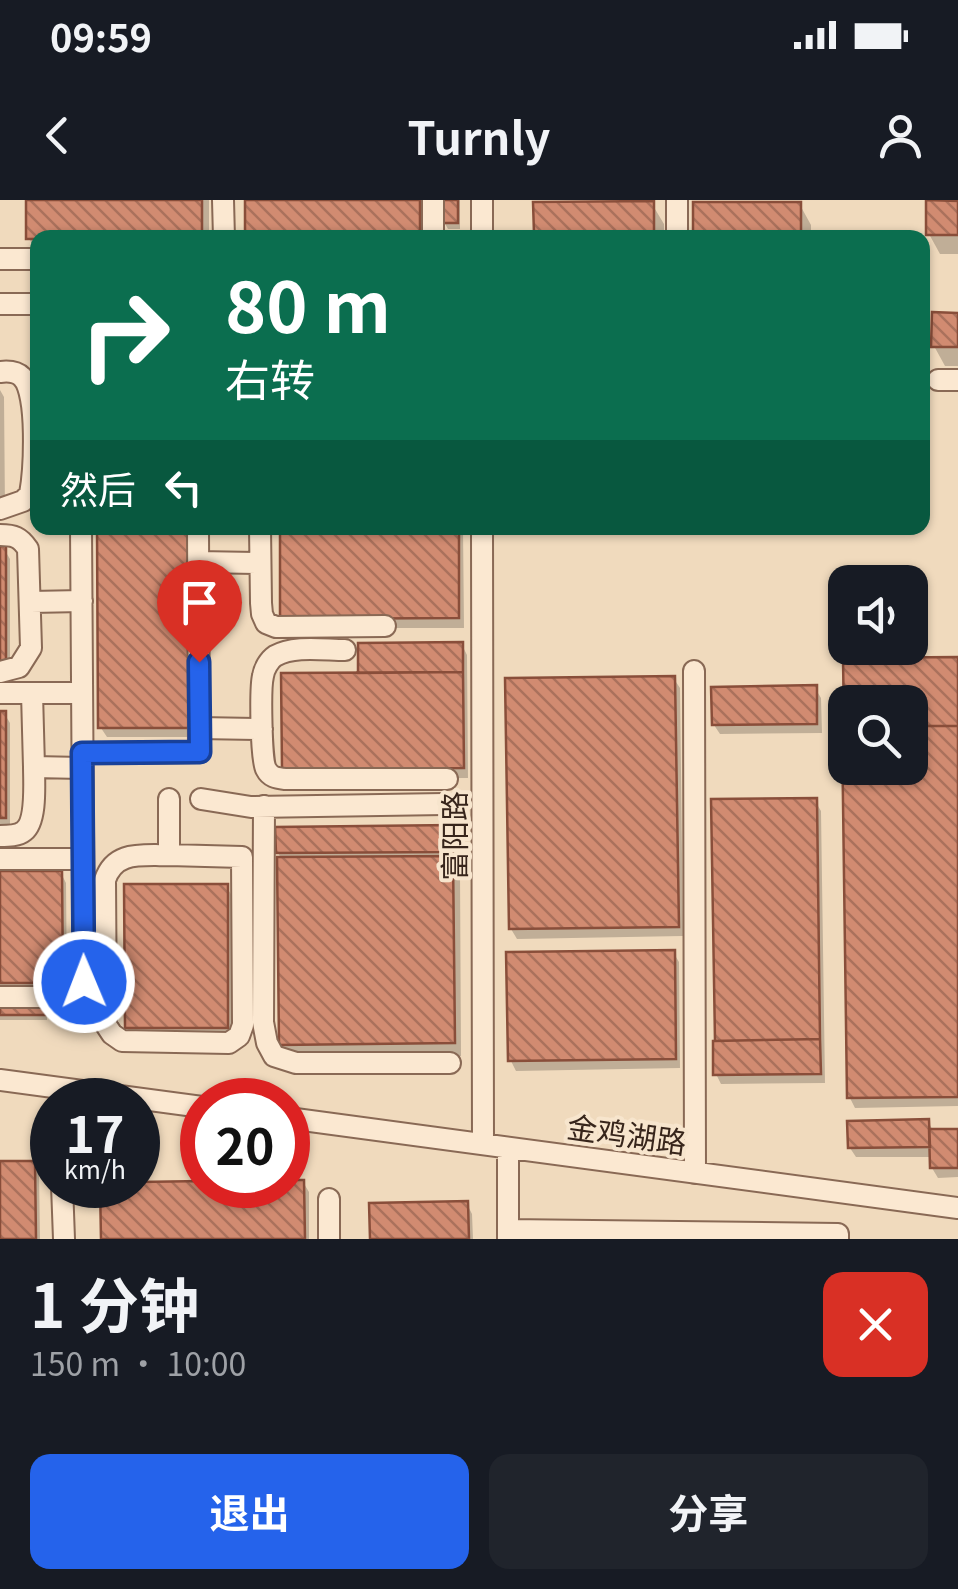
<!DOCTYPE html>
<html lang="zh">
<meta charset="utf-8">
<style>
body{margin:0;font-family:Georgia,"Noto Sans SC",serif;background:#20242c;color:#f1f3f6;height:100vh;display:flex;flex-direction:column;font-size:38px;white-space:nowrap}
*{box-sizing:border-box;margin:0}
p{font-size:32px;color:#9ea1a6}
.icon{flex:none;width:55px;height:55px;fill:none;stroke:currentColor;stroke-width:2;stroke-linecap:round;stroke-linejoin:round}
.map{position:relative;height:1039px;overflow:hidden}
.panel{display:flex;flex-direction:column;background:#171b24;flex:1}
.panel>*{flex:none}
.banner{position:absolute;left:30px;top:30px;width:900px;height:305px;border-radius:20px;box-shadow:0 2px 8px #0004;background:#0b6e4f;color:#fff;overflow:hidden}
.fabs{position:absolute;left:828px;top:365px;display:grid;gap:20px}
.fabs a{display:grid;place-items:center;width:100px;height:100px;border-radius:20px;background:#171b24;box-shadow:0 2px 8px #0004;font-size:50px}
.speed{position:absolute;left:30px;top:878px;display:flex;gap:20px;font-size:50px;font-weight:700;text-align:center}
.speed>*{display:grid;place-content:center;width:130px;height:130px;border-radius:50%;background:#171b24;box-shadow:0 2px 8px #0004;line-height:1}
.speed small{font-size:25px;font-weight:400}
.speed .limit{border:15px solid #d22;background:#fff;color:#111}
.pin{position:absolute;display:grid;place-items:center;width:85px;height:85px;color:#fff;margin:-102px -42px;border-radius:50% 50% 50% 0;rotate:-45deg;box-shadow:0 0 10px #0007}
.pin .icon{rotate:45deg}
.me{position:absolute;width:110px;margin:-55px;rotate:359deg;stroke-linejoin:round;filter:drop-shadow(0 0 8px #0008)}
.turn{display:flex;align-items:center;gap:35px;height:210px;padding:0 30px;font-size:45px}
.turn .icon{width:130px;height:130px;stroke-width:2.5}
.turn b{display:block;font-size:70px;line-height:85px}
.then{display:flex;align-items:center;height:95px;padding:0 30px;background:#0003;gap:20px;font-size:38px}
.round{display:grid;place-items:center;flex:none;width:105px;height:105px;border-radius:20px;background:#20242c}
.overview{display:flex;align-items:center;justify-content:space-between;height:170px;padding:0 30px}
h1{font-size:60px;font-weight:700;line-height:75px}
.primary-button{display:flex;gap:20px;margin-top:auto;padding:20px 30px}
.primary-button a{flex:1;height:115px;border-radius:20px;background:#2563eb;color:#fff;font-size:40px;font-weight:700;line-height:115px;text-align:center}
.primary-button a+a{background:#20242c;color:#f1f3f6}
.status{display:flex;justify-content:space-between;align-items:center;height:70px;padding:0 50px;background:#171b24;direction:ltr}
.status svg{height:28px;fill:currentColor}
header{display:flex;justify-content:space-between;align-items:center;height:130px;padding:0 30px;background:#171b24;font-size:45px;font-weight:700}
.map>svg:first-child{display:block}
.shadow{fill:#0003}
.building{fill:url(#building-back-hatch);stroke:#894e3a;stroke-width:2.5}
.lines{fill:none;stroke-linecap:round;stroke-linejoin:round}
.minor-casing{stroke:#896955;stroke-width:24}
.minor{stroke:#fbe8d1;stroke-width:20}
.route-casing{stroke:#184099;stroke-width:25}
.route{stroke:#2563eb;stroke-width:18}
.labels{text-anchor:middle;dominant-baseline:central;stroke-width:8;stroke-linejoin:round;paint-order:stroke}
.street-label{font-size:30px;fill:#37251b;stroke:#f7e5cd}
</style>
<div class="status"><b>09:59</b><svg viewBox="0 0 49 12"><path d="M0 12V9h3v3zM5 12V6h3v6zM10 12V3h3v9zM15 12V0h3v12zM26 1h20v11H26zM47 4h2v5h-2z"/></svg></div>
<header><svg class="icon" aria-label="back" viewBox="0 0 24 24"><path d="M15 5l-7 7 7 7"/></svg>Turnly<svg class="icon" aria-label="person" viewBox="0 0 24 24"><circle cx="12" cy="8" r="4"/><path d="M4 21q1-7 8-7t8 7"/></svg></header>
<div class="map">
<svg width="958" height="1039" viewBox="0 0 958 1039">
<defs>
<pattern id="building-back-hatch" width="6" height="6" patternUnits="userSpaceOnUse" patternTransform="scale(2.5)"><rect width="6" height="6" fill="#d18b71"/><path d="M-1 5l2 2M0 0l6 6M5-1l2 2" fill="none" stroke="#aa715c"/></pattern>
</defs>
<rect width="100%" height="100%" fill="#f0dabd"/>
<path class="shadow" d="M29 0H209V38H38L36 52 29 38Z
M247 0H427V38H249Z
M444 0H460V29H448L444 22Z
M958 3V54H940L929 34Z
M652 4 664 24V38H539L537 33Z
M800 5 811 25V38H697L695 35Z
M958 115V166H945L934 146Z
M0 190 4 197 5 310H0Z
M100 328H193L194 537H107L101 528Z
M282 328H463L464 428H288L283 419Z
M0 349H4L10 359V472H0Z
M462 445 467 455 468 578 290 579 284 569 361 475Z
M958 459V906L855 908 850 898 846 568H910V502H846L845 461Z
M674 479 680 488 683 736 517 739 511 729Z
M815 488 821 498 822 533 720 534 714 525Z
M0 513H4L10 523V628H0Z
M815 601 821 611 825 883 721 884 716 874Z
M451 628 456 637 457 661H453L460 672 461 856 289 858 281 845 282 660 278 653Z
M61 673 66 683 67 792H0V674Z
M226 686 232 696 233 837 133 838 127 828Z
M673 752 679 762 680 868 516 871 511 861Z
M0 804H43L47 810V820H0Z
M928 922 934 932H958V977L938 978 932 968V957H856L850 948Z
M33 963 39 973 40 1039H0V964Z
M288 982H303L309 992V1039H103V985H288Z
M467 1004 472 1014 473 1039H372Z"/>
<path class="building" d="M26 0H202V38L26 39Z
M245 0H420V36L245 35Z
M442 0H458V23H442Z
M926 0 958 1V35H926Z
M654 1V32L534 34 533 2Z
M693 2H801V36L693 35Z
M932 112 958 113V147H931Z
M97 328H189L190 528H98Z
M280 328H459V418L280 419Z
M0 346H6V462H0Z
M463 442V472L358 473V443Z
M958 457V526H910V502H845L844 527 843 458Z
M463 472 464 568 282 569 281 473Z
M675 476 679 727 509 729 505 478Z
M817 485V524L712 525 711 487Z
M0 511H6V618H0Z
M910 526H958V897L847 898 842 528 845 527V568H910Z
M817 598 820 839 715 841 711 599Z
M452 625V652L276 653 275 627Z
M453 656 455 843 279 845 277 657Z
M0 671H62L63 783H0Z
M124 684H228V828H125Z
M675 750 676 859 508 861 506 752Z
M0 801H45V815H0Z
M820 839 821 874 713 875V841Z
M929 919 930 947 848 948 847 921Z
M929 929H958V968H930Z
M0 961H35L36 1039H0Z
M288 980H304L305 1039H101L100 985H138V982L202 981V985H288Z
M468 1001 469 1039H370L369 1003Z"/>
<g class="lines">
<defs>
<path id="minor" d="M223 0 224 38
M482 0V38
M433 38V0
M677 38V0
M0 59H38
M0 104H38
M0 172C8 171 16 171 22 177 39 193 34 272 30 294L23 301 0 309
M938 180H958
M260 328 261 403 262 414 266 423 276 427 385 426
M482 328 483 944
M0 335C14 335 20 337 28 349L31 448 19 467 0 472
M198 362 260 363
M31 402 82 401
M345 450C324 450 294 445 275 456 269 460 264 469 263 476 260 488 261 560 266 569 270 577 276 578 285 579H447
M694 471 695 973
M0 493H32
M199 528 262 529
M82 553 199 552 198 328
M34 567 32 493H82
M201 599 251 607 444 604
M264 606 263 822 267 843 274 856 296 863H450
M0 636C8 636 18 636 24 631 37 621 34 583 34 567L82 568
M169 655 242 657 243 825 239 836 229 843 122 841 112 834 106 825 105 680C115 650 142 656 169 655V599
M0 659H83
M0 797H68L78 793 84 782 81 328
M0 880 202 907
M288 918 958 1008
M508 948V1039
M62 985 64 1039
M508 1030 838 1034V1039
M329 1039V999"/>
</defs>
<use href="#minor" class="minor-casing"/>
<use href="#minor" class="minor"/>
</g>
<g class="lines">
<defs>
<path id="route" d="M84 782 82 553 200 552 199 462"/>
</defs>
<use href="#route" class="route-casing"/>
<use href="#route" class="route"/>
</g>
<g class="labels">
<g class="street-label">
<text transform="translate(453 636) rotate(-90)">富阳路</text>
<text transform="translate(627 933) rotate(8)">金鸡湖路</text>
</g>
</g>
</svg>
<div class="fabs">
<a><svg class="icon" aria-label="sound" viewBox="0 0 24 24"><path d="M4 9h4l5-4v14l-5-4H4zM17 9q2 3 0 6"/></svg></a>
<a><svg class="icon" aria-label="search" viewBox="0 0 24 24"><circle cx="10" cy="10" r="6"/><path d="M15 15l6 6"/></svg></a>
</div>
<div class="speed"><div>17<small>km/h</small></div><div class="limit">20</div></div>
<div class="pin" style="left:199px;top:462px;background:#d93025"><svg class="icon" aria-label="arrive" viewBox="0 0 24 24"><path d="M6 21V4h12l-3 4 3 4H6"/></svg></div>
<svg class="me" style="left:84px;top:782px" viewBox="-20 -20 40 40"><circle r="17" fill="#2563eb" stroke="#fff" stroke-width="3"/><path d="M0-11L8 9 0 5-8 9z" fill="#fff"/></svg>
<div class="banner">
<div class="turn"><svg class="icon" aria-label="right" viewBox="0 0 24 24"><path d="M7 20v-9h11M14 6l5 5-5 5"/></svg><div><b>80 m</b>右转</div></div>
<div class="then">然后<svg class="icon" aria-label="left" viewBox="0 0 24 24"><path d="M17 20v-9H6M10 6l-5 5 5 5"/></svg></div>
</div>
</div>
<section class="panel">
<div class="overview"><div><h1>1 分钟</h1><p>150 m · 10:00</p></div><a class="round" style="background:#d93025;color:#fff"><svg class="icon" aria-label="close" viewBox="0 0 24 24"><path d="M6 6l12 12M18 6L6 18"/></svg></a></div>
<div class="primary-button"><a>退出</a><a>分享</a></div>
</section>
